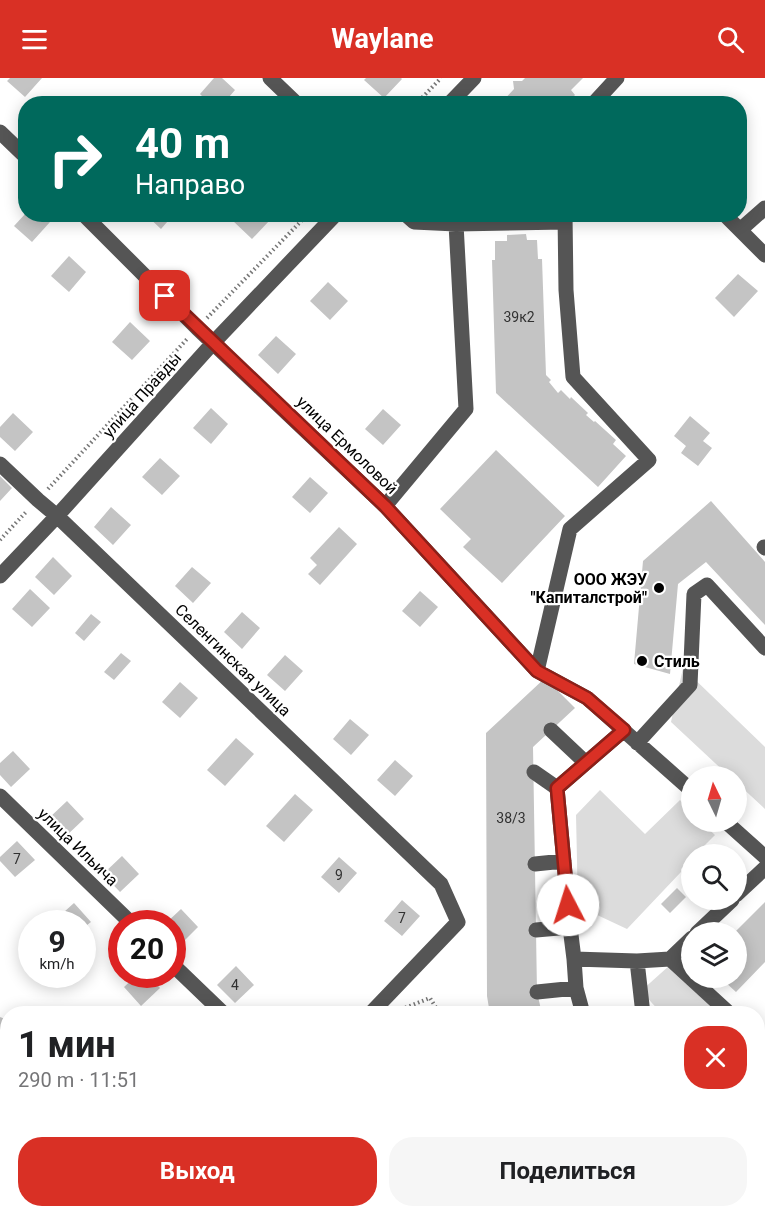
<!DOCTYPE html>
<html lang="ru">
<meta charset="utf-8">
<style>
body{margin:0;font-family:Roboto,sans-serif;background:#f6f6f6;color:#202124;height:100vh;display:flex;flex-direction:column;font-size:22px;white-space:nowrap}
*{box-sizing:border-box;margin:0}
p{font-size:20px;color:#757577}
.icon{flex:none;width:33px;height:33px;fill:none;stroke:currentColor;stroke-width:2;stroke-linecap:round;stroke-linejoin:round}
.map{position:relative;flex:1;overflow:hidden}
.side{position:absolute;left:0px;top:928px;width:765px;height:212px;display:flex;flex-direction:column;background:#fff;border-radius:24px 24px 0 0;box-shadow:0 3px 15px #0003}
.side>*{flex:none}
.banner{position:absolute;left:18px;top:18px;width:729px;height:126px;border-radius:24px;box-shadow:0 3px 15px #0003;background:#00695c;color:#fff;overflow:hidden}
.needle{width:39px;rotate:355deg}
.buttons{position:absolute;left:681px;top:688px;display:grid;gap:12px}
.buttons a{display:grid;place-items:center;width:66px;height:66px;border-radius:50%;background:#fff;box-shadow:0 3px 15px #0003;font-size:30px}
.speed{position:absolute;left:18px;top:832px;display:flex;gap:12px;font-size:30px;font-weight:700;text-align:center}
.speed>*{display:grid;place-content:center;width:78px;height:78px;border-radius:50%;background:#fff;box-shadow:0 3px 15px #0003;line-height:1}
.speed small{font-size:15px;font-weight:400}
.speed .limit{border:9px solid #d22;background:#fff;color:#111}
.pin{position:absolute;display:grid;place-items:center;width:51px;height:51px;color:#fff;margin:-26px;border-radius:12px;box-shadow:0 3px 9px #0006}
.me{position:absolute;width:66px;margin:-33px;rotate:355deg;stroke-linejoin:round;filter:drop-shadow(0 0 4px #0008)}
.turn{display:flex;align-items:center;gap:21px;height:126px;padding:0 18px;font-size:27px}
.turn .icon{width:78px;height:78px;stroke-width:2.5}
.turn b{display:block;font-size:42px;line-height:51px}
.round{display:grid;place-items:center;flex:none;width:63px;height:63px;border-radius:24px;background:#f6f6f6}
.overview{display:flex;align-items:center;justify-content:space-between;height:102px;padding:0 18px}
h1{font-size:36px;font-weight:700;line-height:45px}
.action{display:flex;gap:12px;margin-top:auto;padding:12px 18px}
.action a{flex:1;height:69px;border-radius:24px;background:#d93025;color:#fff;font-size:24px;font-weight:700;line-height:69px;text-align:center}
.action a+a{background:#f6f6f6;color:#202124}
header{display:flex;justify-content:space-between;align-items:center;height:78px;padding:0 18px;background:#d93025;color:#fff;font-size:27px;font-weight:700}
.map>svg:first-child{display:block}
.green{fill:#dcdcdc}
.building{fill:#c4c4c4}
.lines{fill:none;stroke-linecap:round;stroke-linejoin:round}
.path{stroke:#777;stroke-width:4;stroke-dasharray:1.5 3;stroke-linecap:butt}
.minor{stroke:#555;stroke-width:15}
.route-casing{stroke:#8d1f18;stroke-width:15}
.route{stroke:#d93025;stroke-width:10}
.poi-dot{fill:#000;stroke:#fff;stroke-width:2}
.labels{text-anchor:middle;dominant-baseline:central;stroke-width:4.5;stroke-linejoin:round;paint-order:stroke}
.number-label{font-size:14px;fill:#313131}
.street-label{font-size:16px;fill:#000;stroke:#fff}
.poi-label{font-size:16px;font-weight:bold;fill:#000;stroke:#fff;text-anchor:end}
</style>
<header><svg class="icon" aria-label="menu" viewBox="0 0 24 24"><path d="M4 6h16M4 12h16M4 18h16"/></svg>Waylane<svg class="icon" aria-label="search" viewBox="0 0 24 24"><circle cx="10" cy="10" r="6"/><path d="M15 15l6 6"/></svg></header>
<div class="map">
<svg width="765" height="1139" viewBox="0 0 765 1139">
<rect width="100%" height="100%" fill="#fff"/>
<path class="green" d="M683 590 765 669V731L737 705 736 699H730L671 644Z
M600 712 645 756 680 722 691 734 692 744H701L715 757 695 777H692L691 781 681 791V794L627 851 578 828 576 737Z
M670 887 724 936H662L641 913Z"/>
<path class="building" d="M10 0H42L25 19 7 3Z
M214 0H222L235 12 223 26H210L200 16Z
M366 0H401L402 1 384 20 364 2Z
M525 0H583L571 12 575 17 567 26H503V23L514 11 513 3H522Z
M26 135V136H42L50 144 32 164 14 148Z
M145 136H174L161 151Z
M238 136H265L270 142 252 161 232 142Z
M526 156 527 162H537L538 181H542L546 297 551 302 549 304 558 315 561 312 570 321 571 319 588 335 586 337 594 344 595 343 616 362 613 366 626 378 598 409 496 315 492 182H495V163H507V157Z
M69 178 86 194 69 214 51 198Z
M738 196 758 213 734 239 715 220Z
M328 204 348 223 330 242 310 223Z
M130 244 150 263 132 282 112 264Z
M276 258 296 276 278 296 258 277Z
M211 330 228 346 211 366 193 350Z
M383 331 401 347 383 367 365 351Z
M13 335 33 354 15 373 0 359V349Z
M690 338 710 355 703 363 712 370 698 388 681 375 686 368 674 358Z
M496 372 565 438 502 505 463 469 471 461 440 431Z
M160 380 180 398 162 417 142 399Z
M0 398 12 410 0 423Z
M310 399 328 415 310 435 292 419Z
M711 423 765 484V547L706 484 678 506 670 596 634 586 643 483Z
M111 429 131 447 113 467 94 449Z
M339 449 357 466 320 507 308 496 317 487 310 480Z
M53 479 72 498 54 517 35 499Z
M192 489 211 505 193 525 175 508Z
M30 511 50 530 32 549 12 531Z
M420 513 438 529 420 549 402 533Z
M242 534 260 550 242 571 224 554Z
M91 536 101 544 84 563 75 555Z
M121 575 131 583 114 602 104 594Z
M285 577 303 593 285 613 267 597Z
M545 600 575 630 533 669 537 914 542 936H490L487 918 486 655Z
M180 604 198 620 180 640 162 624Z
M350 641 369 657 351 677 333 661Z
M236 660 254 676 225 708 207 692Z
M13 673 30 691 11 709 0 697V685Z
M395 682 413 698 395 718 377 702Z
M295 716 313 732 284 764 266 748Z
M67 723 84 741 65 759 48 741Z
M17 763 35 782 15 799 0 783V779Z
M122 778 139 796 120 814 103 796Z
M339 779 357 795 339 815 321 799Z
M677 810 686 819 670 835 661 826Z
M402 822 420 838 402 858 384 843Z
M765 824V884L736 914 724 903 720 906 714 900H736V855H734Z
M74 825 91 844 82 851V846H57L54 843Z
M181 831 198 849 179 868 172 861V846H165Z
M236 888 254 907 235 925 217 907Z
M137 897H148L160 910 141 928 124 909Z
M0 939 8 942V957L3 971H0Z
M765 974V999H758V975Z
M765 1082V1114L758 1112V1104Z
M400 1132H438L435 1139H398Z
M480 1132H502L500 1139H478Z"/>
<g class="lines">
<path class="path" d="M416 26 441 0
M207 240 308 136
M48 411 188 260
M0 462 26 434
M397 933 430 920 440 936
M0 1021 8 1024
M0 1124 8 1126
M26 1132 45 1139
M91 1139 106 1132
M224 1139 229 1132"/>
<path class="minor" d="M270 0 297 26
M449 26 474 0
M593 26 617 0
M0 54 26 79
M83 136 197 250 385 428 537 593 587 620 692 713
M724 136 765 177
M456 146 565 144
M740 152 765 130
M0 386 38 422 57 438 441 806 458 844 370 936
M385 428 466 331 456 146 414 144 405 136
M764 469 765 470
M0 498 57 438 213 265 336 136
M537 593 570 451 649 382 573 299 566 212 565 136
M551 652 586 685
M637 665 690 607 694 516 707 507 765 570
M534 694 557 710
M0 718 132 846
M726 744 765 779
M535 786 564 783
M736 817 765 790
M536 852 570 849
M697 855 732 822
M574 881 637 883 670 881 692 860
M670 881 730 936
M637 883 643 936
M172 886 224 936
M537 914 576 910
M583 936 576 910 574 881 570 849 557 710 624 652
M758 1034 765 1036
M757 1132 765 1139
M185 1139 191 1132
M337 1139 340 1132
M469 1139 472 1132"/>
</g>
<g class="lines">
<defs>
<path id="route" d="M165 218 385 428 537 593 587 620 624 652 557 710 568 827"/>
</defs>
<use href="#route" class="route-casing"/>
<use href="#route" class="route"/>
</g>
<g class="poi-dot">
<circle cx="659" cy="510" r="6"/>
<circle cx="642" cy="583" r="6"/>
</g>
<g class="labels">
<g class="number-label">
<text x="519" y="239">39к2</text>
<text x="511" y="740">38/3</text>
<text x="17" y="781">7</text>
<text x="339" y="797">9</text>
<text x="402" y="840">7</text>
<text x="235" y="907">4</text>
</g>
<g class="street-label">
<text transform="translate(142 317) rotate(-48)">улица Правды</text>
<text transform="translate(347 367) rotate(44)">улица Ермоловой</text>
<text transform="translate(233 582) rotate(44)">Селенгинская улица</text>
<text transform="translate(78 769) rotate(44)">улица Ильича</text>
</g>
<g class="poi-label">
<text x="647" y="501">ООО ЖЭУ<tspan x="647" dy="18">"Капиталстрой"</tspan></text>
<text x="654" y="583" text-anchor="start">Стиль</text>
</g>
</g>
</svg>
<div class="buttons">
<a><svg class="needle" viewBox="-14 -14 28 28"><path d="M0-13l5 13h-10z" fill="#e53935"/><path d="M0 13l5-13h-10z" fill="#757577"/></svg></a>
<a><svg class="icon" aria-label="search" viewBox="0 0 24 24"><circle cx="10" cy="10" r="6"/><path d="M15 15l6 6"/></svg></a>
<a><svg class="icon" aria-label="layers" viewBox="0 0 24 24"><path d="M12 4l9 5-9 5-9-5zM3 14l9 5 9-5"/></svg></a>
</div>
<div class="speed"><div>9<small>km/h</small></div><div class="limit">20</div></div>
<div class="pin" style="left:165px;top:218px;background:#d93025"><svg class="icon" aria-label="arrive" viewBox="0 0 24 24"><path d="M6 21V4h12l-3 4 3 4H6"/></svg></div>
<svg class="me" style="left:568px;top:827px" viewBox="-20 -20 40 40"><circle r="19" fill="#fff"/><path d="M0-13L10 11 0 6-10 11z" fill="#d93025"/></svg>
<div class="banner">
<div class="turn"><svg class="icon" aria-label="right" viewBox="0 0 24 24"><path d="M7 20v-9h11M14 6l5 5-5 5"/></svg><div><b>40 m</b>Направо</div></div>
</div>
<section class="side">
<div class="overview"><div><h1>1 мин</h1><p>290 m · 11:51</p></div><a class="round" style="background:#d93025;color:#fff"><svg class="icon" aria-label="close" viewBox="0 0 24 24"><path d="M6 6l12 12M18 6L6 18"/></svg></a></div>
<div class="action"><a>Выход</a><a>Поделиться</a></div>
</section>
</div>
